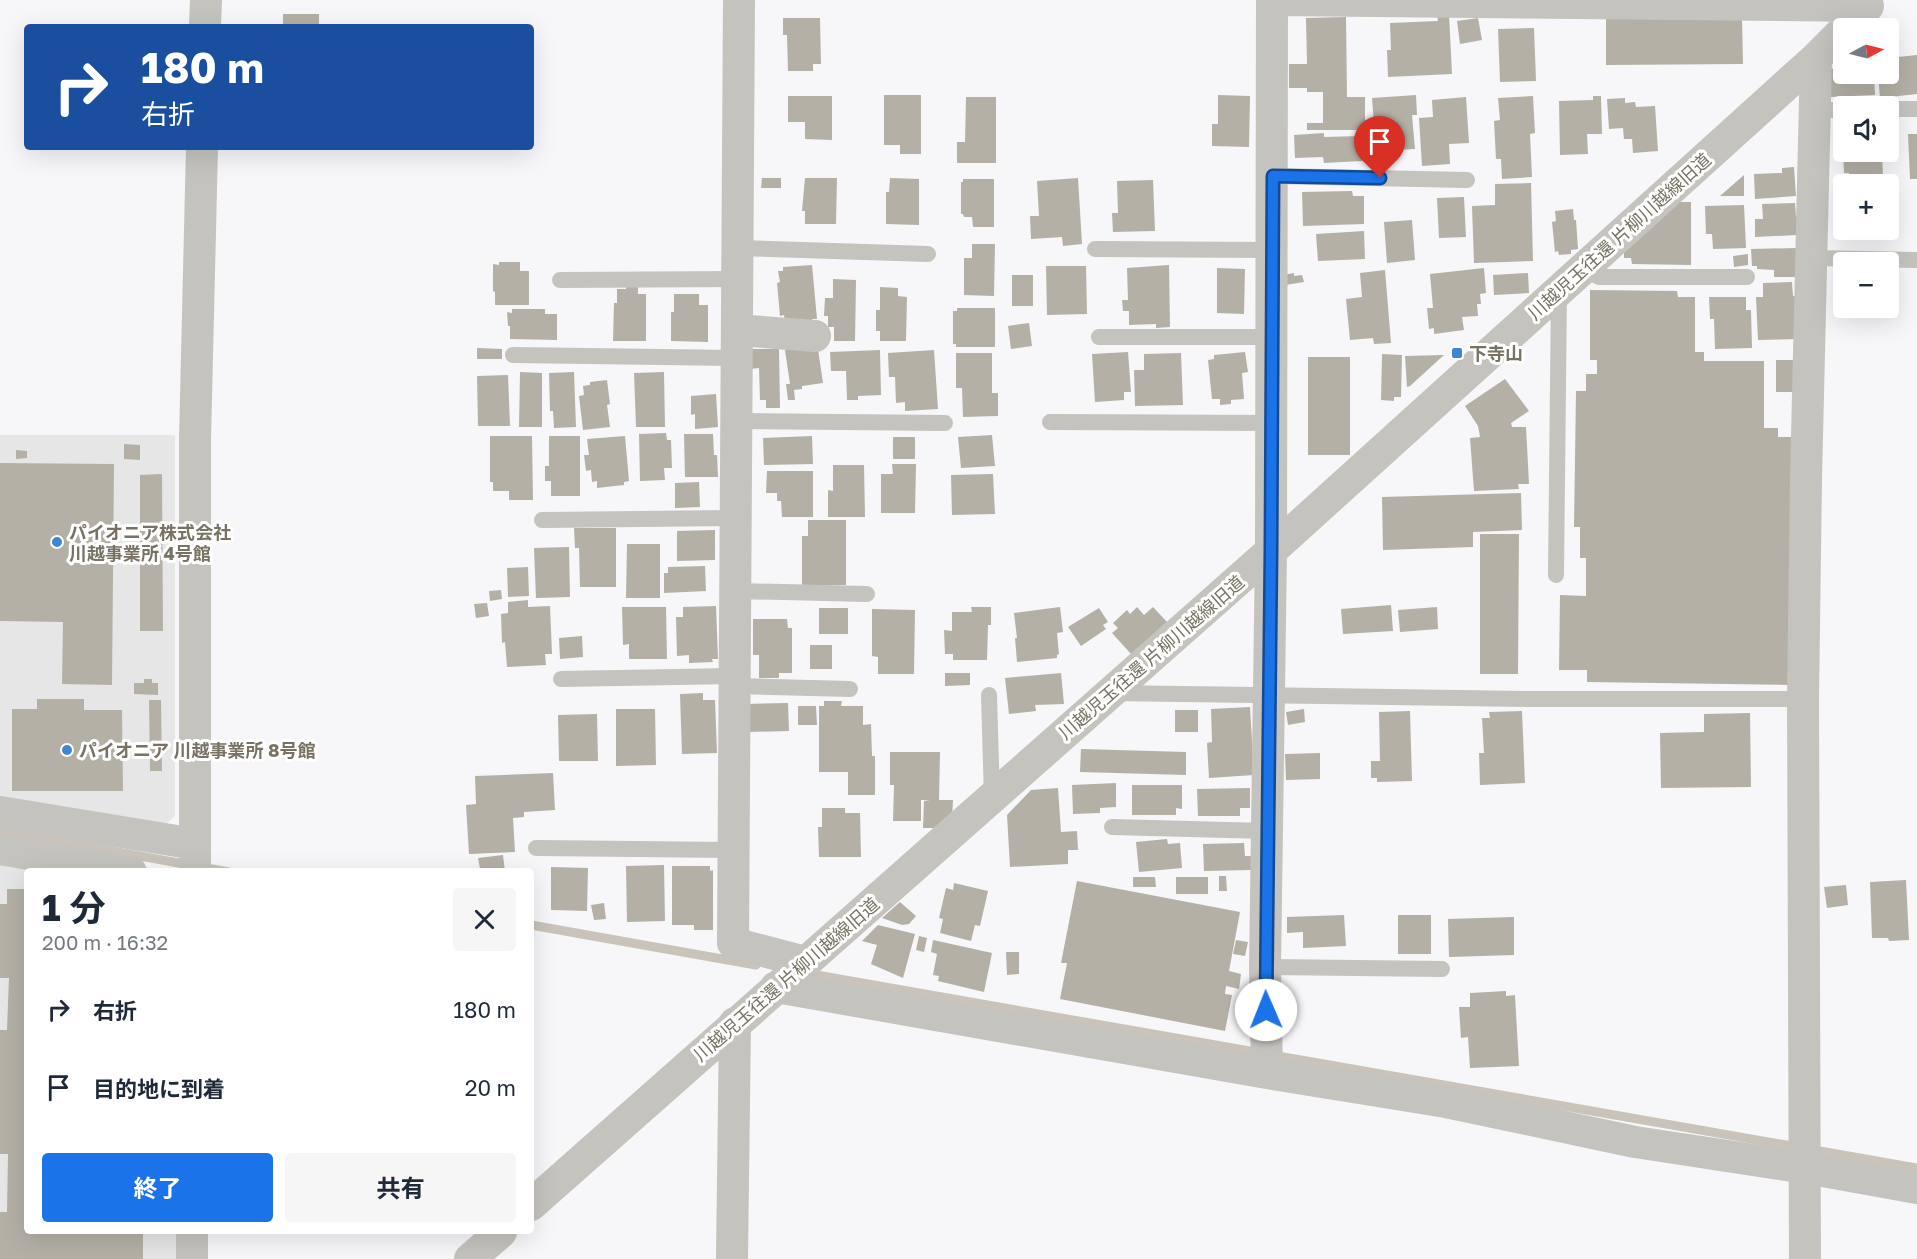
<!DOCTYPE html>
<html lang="ja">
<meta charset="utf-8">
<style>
body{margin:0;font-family:"Golos Text","Noto Sans JP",sans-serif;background:#f6f6f7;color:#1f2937;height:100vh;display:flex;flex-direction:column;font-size:22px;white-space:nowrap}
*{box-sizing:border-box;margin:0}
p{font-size:20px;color:#747a83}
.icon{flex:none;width:33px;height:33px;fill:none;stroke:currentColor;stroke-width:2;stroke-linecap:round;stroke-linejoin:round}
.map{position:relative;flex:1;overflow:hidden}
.sheet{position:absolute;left:24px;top:868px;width:510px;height:366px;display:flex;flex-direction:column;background:#fff;border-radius:6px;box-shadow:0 6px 24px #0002}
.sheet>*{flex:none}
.top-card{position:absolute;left:24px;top:24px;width:510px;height:126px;border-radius:6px;box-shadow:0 6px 24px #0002;background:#1a4fa0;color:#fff;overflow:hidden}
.needle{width:39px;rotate:83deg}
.controls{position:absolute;left:1833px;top:18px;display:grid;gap:12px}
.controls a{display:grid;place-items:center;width:66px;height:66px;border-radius:6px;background:#fff;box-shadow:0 6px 24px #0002;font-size:30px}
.pin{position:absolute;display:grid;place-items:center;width:51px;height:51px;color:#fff;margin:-62px -26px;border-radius:50% 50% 50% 0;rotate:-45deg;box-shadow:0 0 6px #0007}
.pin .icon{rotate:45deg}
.me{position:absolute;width:66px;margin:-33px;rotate:359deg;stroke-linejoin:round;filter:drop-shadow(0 0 4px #0008)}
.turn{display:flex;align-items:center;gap:21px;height:126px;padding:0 18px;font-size:27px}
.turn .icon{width:78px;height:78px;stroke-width:2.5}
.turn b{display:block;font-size:42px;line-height:51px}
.round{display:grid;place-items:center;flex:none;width:63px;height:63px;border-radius:6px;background:#f6f6f7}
.summary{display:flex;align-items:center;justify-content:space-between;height:102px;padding:0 18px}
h1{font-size:36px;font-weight:700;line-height:45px}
.primary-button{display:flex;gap:12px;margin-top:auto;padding:12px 18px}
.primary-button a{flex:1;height:69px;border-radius:6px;background:#1a73e8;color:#fff;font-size:24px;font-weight:700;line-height:69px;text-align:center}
.primary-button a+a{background:#f6f6f7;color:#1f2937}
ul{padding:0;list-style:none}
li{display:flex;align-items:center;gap:18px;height:78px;padding:0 18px}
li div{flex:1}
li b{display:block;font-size:22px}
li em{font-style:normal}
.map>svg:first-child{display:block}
.built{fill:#e7e6e6}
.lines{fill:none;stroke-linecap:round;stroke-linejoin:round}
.stream{stroke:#c9c3ba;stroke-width:9}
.building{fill:#b4b0a6}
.service{stroke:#c5c3be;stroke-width:16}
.minor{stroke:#c5c3be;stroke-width:32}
.route-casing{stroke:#114b97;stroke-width:15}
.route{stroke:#1a73e8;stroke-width:10}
.poi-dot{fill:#3d87d2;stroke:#fff;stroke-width:2}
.labels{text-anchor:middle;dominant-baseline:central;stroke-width:6;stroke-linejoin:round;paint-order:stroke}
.street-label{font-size:18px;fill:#787262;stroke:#fff}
.poi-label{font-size:18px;font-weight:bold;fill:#787262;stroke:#fff;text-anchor:start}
</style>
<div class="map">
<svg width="1917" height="1259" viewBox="0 0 1917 1259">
<rect width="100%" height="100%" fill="#f7f6f8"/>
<path class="built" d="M0 435H175V816L163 827 0 798Z
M0 856 88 871 27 872V1232H185L184 1259H0Z"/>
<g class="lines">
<path class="stream" d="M0 831 229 872
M531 925 756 965
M805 973 1917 1168"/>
</g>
<path class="building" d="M283 14H319V27H283Z
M1437 14H1449L1452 74 1388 77 1387 50H1391L1390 23 1438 21Z
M1742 16 1743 64 1606 65V17Z
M1346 17 1347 97H1365V130H1307V123H1323V92H1307V88H1289V64H1307L1306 18Z
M783 18H820L821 64H813V71H788L787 35H783Z
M1478 18 1482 40 1460 44 1457 21Z
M1534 28 1536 81 1500 82 1498 29Z
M1897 53 1898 57 1917 55V94L1880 98 1878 74H1888V54Z
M1844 68V74H1874L1875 95 1831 97 1829 69Z
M884 95H921V154H900V145H884Z
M1218 95 1250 96 1249 147 1212 146V124H1218Z
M1416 95 1417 115H1412L1415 149 1376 151 1372 98Z
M788 96H832V140L805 139V122H788Z
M1533 96 1535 133 1530 134 1532 177 1502 179 1501 159H1496L1494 121 1500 120 1498 98Z
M1593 96H1601L1602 134H1587L1588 154 1560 155 1559 101 1593 100Z
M966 97H996V163H957V142H965Z
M1466 97 1469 143 1449 144 1450 164 1422 166 1419 118 1433 117 1432 100Z
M1625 98V103L1635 102 1636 107 1655 106 1658 151 1633 153 1632 139H1624L1623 128 1609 129 1607 99Z
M1324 133V137L1361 136 1362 161 1324 163 1323 157 1295 158 1294 135Z
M1908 134H1917V179H1910Z
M1843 152H1882L1883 176 1849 177V173H1844Z
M1794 167 1796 196 1755 199 1754 174 1782 173V168Z
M1744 175V196H1720Z
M762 178H781V188H761Z
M805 178H837L836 224H805V211H802Z
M890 178 919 179V225L886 224V192H889Z
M1078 178 1082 244 1063 246 1062 237 1031 239 1030 216H1039L1037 181Z
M963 179H994V227H973L972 217H964L963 214H961V182H963Z
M1153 180 1155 231 1113 232 1112 213H1118L1117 181Z
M1531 183 1533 261 1474 263 1472 206 1495 205V184Z
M1352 191 1353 196H1364V224L1303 226 1302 192Z
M1464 197 1466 237 1439 238 1437 198Z
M1676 202H1691V265L1632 264 1631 258H1624V249Z
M1795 203 1796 216H1800L1797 235 1755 237V219H1763L1762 204Z
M1744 205 1746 248 1713 249 1712 234H1706L1705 206Z
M1573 209 1574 220H1576L1578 249 1571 250V254L1559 255 1558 251 1555 252 1552 222 1556 221 1555 211Z
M1412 220 1415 260 1387 263 1384 222Z
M1364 231 1365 259 1318 261 1316 234Z
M972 244H995L994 296 964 295V258H972Z
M1797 248 1798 277H1774V270L1757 269V266H1752L1751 249Z
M1748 254V265L1734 267 1733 256Z
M499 262H520V271H529V305H495V292L493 291V264L499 265Z
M812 265 817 319H812L813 324 785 322 784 315 780 316 777 283 780 282 778 271H783V267Z
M1169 265 1170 327 1156 328V324L1129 325V311H1123L1122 300H1128L1127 268Z
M1046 266H1086L1087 314 1047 315Z
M1217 268 1245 269 1244 314 1217 313Z
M1484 268 1486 293 1480 294 1481 304H1477L1478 316 1462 317 1464 330 1434 334V328L1429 329 1427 308H1433L1430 274Z
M1385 270 1391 343 1374 344 1373 338 1350 340 1346 299 1362 297 1360 273Z
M1294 273V276L1302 275 1304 282 1285 285 1283 275Z
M1528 273 1529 293 1494 295 1493 275Z
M1012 275H1033V306H1012Z
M833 279 856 280 855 341H834V327H828V316H824L825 298H833Z
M1792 282 1793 296H1797L1799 339 1758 340 1756 297H1763V283Z
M626 284 638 285V294H646V341H613L614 303H617V289H626Z
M880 287 898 288V296L907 297 906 341H880V331H876V310H880Z
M1590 290 1677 291 1678 297H1695V352H1704V361H1764V428H1778V437H1792L1790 685 1587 682V670H1559L1560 595 1586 596V558H1580V527H1574L1576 391H1586V374H1597V360H1590Z
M674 294H699V305H708V342L671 341V312H674Z
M1709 297H1746V310H1751L1752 348 1715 349 1714 319H1710Z
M957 308H995V347H956V344H953V311H957Z
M512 309H545V314H557V340L510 339V326H508L507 312 512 313Z
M1029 323 1032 346 1011 349 1008 326Z
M477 348 502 349V359H477Z
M804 348V351L818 349 823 383 802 386V389L794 390 795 400H788L786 384H790L785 350Z
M751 349H779L780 408H766V400H760L759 368 751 369Z
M880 350 881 395 858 396V400H847L846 371H831L830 352Z
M934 350 938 409 905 411V402L896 403 895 377H889L888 353Z
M1128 352 1131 392H1124V400L1095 402 1092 354Z
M1245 352 1248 372 1242 373 1244 399 1231 400V404L1220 405V399H1212L1208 360 1214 359V355Z
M956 353H992V393H998V416L963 417 962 388H956Z
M1181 353 1183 405 1135 406 1134 370H1144V354Z
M1382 354 1402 355 1401 397H1394V401L1381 400Z
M1444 355 1410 386 1407 387 1405 356Z
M1308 357H1350V455H1308Z
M1776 360H1795L1796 392H1776Z
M520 372 542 373V427H519Z
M574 372 576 427 554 428 553 411H550L549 373Z
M664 372 665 427H636L634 373Z
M508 375 510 426H478L477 376Z
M1505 379 1529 411 1511 423 1512 427H1526L1529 484H1518L1519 489 1474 491 1470 438 1480 437 1478 426 1465 406Z
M607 380 610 404 607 405 610 427 583 430 579 396 584 395 583 386 590 385V382Z
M716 394 718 427 695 429V414L691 415V396Z
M666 433 667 440H671L672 468H664L665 480 640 481 639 434Z
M684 434H713L714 455H717L718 477H685Z
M992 435 995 466 961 468 958 437Z
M490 436H532L533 500H509V491H493V482H490Z
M549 436H580V496H551V481H545V466H549Z
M625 436 629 481 624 482V485L597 488V481L592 482 591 470 586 471 584 455H589L587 439Z
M812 436 813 464 764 465 763 438Z
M893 437H915V459H893Z
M124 444 140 445V460L124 459Z
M16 450 27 451V458L16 459Z
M0 463 114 464 112 685 62 684 63 622 0 621Z
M892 464H916L915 513H881V474H893Z
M833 465H864L865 517H828V490L833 491Z
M767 471H813V517H782L781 501H777V493H766Z
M162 474 163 631H140V475Z
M993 474 995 514 952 515 951 475Z
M699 482 700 507 675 508V483Z
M1521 493 1522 530 1473 532V547L1383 550 1382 497Z
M808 520H846V585H802V536H808Z
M574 528H616V587H580L579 548H575Z
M715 530V560L677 561V531Z
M1480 534H1519L1518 674H1480Z
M627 544H660V598H626Z
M569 547 570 597 536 598 534 548Z
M705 566 706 591 664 593V573H668V567Z
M528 567 529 596 508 597 507 568Z
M501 590 502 599 490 601 489 591Z
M528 600V607L550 606 552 654H545L546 665 507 667 505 642 502 643 501 614 508 613V602Z
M487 603 489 616 476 618 474 604Z
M1391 605 1393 631 1343 634 1341 609Z
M716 606 718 659H712L713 662 689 663V655L677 656 676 617H683V607Z
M622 607H666L667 659H629V644L623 645Z
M971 607H991V625H988L987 660H953V654H945L944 630 952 631V612H972Z
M1060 607 1063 632 1057 633 1059 654 1057 655V658L1017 662 1015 638H1017L1014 613Z
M1137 607 1144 615 1153 607 1167 622 1132 655 1112 633 1118 628 1113 623 1127 610 1130 614Z
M1437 607 1438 629 1400 632 1398 610Z
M819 608H848V634H819Z
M1099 608 1108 622 1103 625 1106 629 1081 646 1068 627Z
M872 609 915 610 914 674H878V657L872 656Z
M753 619H787L788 628H792V673H779V678H759V655H753Z
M582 636 583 657 560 659 559 638Z
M810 645H832V669H810Z
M945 673H970V685L945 686Z
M1061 673 1064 704 1035 705 1036 711 1009 714 1005 678Z
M144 679H152V683H158V695L134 694V683H144Z
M703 693V700H715L717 753 682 754 680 694Z
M37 699H84V710H122L123 791H12V709H37Z
M149 700H161L162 771H150Z
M824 701H842L841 706H863V725L871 724 872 756H875V795H848V772H819V706H824Z
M788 703 789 731 746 732 745 704Z
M798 706H816L817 725H798Z
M1250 707 1254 775 1209 778 1207 743 1212 742 1211 709Z
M616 709H655L656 765 616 766Z
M1304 709 1305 722 1288 725 1286 712Z
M1175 710H1198V732H1175Z
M1410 711 1412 781 1377 782V778H1371V761H1380L1379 712Z
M1522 711 1525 783 1480 785 1479 753H1484L1482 718H1490L1489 712Z
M1750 713 1751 787 1661 788 1660 733 1704 732V714Z
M597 714 598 761H559L558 715Z
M1081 749 1186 752V775L1080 772Z
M890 752H940L939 800H953L952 819 941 828H923L924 801 930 800H921V821H893L894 785H890Z
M1320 753V779L1286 780 1285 754Z
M553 773 555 810 524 812V817L513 818 515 852 469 854 466 805 476 804 475 776Z
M1116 783V807L1100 808V813L1073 814 1072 785Z
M1132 785H1182V809L1176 808V815H1132Z
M1058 788 1061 832 1077 831 1078 850H1068V864L1010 867 1007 815 1031 790Z
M1250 788V808H1240V816H1198L1197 789Z
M822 808H845V813H860L861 857H819L818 827H822Z
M1167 839 1168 844 1180 843 1182 868 1139 872 1136 842Z
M1244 843 1245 856H1251V870L1204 871 1203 844Z
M503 855 505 872H483L482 868 480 869 478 858Z
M664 865 665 921 627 922 626 866Z
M672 866H710V871L713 870V930H694V925H672Z
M551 867 588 868 587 911 551 910Z
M1219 876H1226L1227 891H1219Z
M1133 877H1155L1156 887H1133Z
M1176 877H1208V894H1176Z
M1906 880 1909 940 1889 941 1888 938H1872L1870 882Z
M1077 881 1240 912 1229 971 1241 974 1239 989 1226 986 1225 994 1232 995 1225 1031 1060 999 1067 963H1061Z
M954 883 988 891 980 926 975 925 971 941 940 933 943 919 939 918 946 888 953 890Z
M1846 885 1848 905 1827 908 1824 887Z
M7 889H27V1232H143V1259H0V1212H7L8 1154H0V1030H7L9 978H0V904H7Z
M900 902 916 916 909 924 902 925 882 918Z
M604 903 606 919 594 920 591 905Z
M1344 915 1346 946 1303 948V932L1287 933V917Z
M1398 915H1431V954H1398Z
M1514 917V955L1449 957 1448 919Z
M878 925 915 934 903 978 871 964 877 945 862 941Z
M919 936 927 938 924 952 916 950Z
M933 940 992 953 984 992 938 981 939 976 933 975 937 954 931 952Z
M1236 940 1248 942 1245 956 1233 954Z
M1006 952H1019V974L1007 975Z
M1506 991V996L1515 995 1519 1066 1470 1068 1468 1037 1461 1038 1459 1007H1470V993Z"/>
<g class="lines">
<path class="service" d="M1888 109H1917
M1815 110H1844
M1273 176 1467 180
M737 248 928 254
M1095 249 1272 250
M1812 258 1917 260
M1583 268 1599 277H1747
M560 280 737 279
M1099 337H1272
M513 355 736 358
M736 421 945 423
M1050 422 1272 423
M542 520 736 518
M1556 575 1559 291
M735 591 867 594
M561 679 735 676
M734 686 850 689
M1111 693 1530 699H1803
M989 695 992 798
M1112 827 1266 831
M536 848 733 850
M1265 967 1442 969"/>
<path class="minor" d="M739 0 733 943 805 962
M1273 0 1868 6
M205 27 206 0
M737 330 815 336
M0 812 195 844
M0 849 131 872
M195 872V440L202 147
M776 987 1267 1073 1446 1102 1635 1142 1806 1168 1917 1188
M1267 1073 1265 967 1271 551 1272 0
M531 1205 1271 551 1816 58 1844 30
M192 1259V1232
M470 1259 501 1232
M732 1259 735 1023
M1805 1259 1803 699 1806 479 1816 58"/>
</g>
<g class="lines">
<defs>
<path id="route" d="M1266 1010 1271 550 1273 176 1380 178"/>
</defs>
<use href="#route" class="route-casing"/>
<use href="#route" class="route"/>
</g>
<g class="poi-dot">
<rect x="1451" y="347" width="12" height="12" rx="3"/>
<circle cx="57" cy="542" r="6"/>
<circle cx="67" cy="750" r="6"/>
</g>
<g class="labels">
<g class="street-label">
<text transform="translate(1619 236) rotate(-42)">川越児玉往還 片柳川越線旧道</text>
<text transform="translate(1151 657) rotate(-41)">川越児玉往還 片柳川越線旧道</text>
<text transform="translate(786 979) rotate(-41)">川越児玉往還 片柳川越線旧道</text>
</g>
<g class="poi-label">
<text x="1469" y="353">下寺山</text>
<text x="69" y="532">パイオニア株式会社<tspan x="69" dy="21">川越事業所 4号館</tspan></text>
<text x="79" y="750">パイオニア 川越事業所 8号館</text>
</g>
</g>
</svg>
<div class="controls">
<a><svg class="needle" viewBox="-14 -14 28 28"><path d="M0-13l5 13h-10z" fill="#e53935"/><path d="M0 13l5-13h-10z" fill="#747a83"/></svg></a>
<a><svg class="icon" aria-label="sound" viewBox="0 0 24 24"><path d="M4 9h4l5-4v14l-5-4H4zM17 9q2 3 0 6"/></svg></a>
<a>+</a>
<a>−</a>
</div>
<div class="pin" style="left:1380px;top:178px;background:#d93025"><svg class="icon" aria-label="arrive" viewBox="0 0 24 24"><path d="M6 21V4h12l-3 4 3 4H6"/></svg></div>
<svg class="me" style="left:1266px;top:1010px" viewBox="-20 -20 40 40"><circle r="19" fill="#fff"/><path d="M0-13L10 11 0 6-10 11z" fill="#1a73e8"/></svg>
<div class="top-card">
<div class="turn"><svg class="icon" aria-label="right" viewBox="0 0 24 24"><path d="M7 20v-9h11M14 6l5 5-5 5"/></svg><div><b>180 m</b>右折</div></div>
</div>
<section class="sheet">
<div class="summary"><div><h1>1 分</h1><p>200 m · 16:32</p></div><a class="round"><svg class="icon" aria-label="close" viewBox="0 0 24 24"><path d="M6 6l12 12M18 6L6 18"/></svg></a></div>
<ul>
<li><svg class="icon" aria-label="right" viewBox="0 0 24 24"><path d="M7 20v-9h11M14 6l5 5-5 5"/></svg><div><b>右折</b></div><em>180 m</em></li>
<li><svg class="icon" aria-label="arrive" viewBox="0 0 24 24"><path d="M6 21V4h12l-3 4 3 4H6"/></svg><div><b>目的地に到着</b></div><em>20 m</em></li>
</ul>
<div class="primary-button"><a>終了</a><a>共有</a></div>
</section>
</div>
